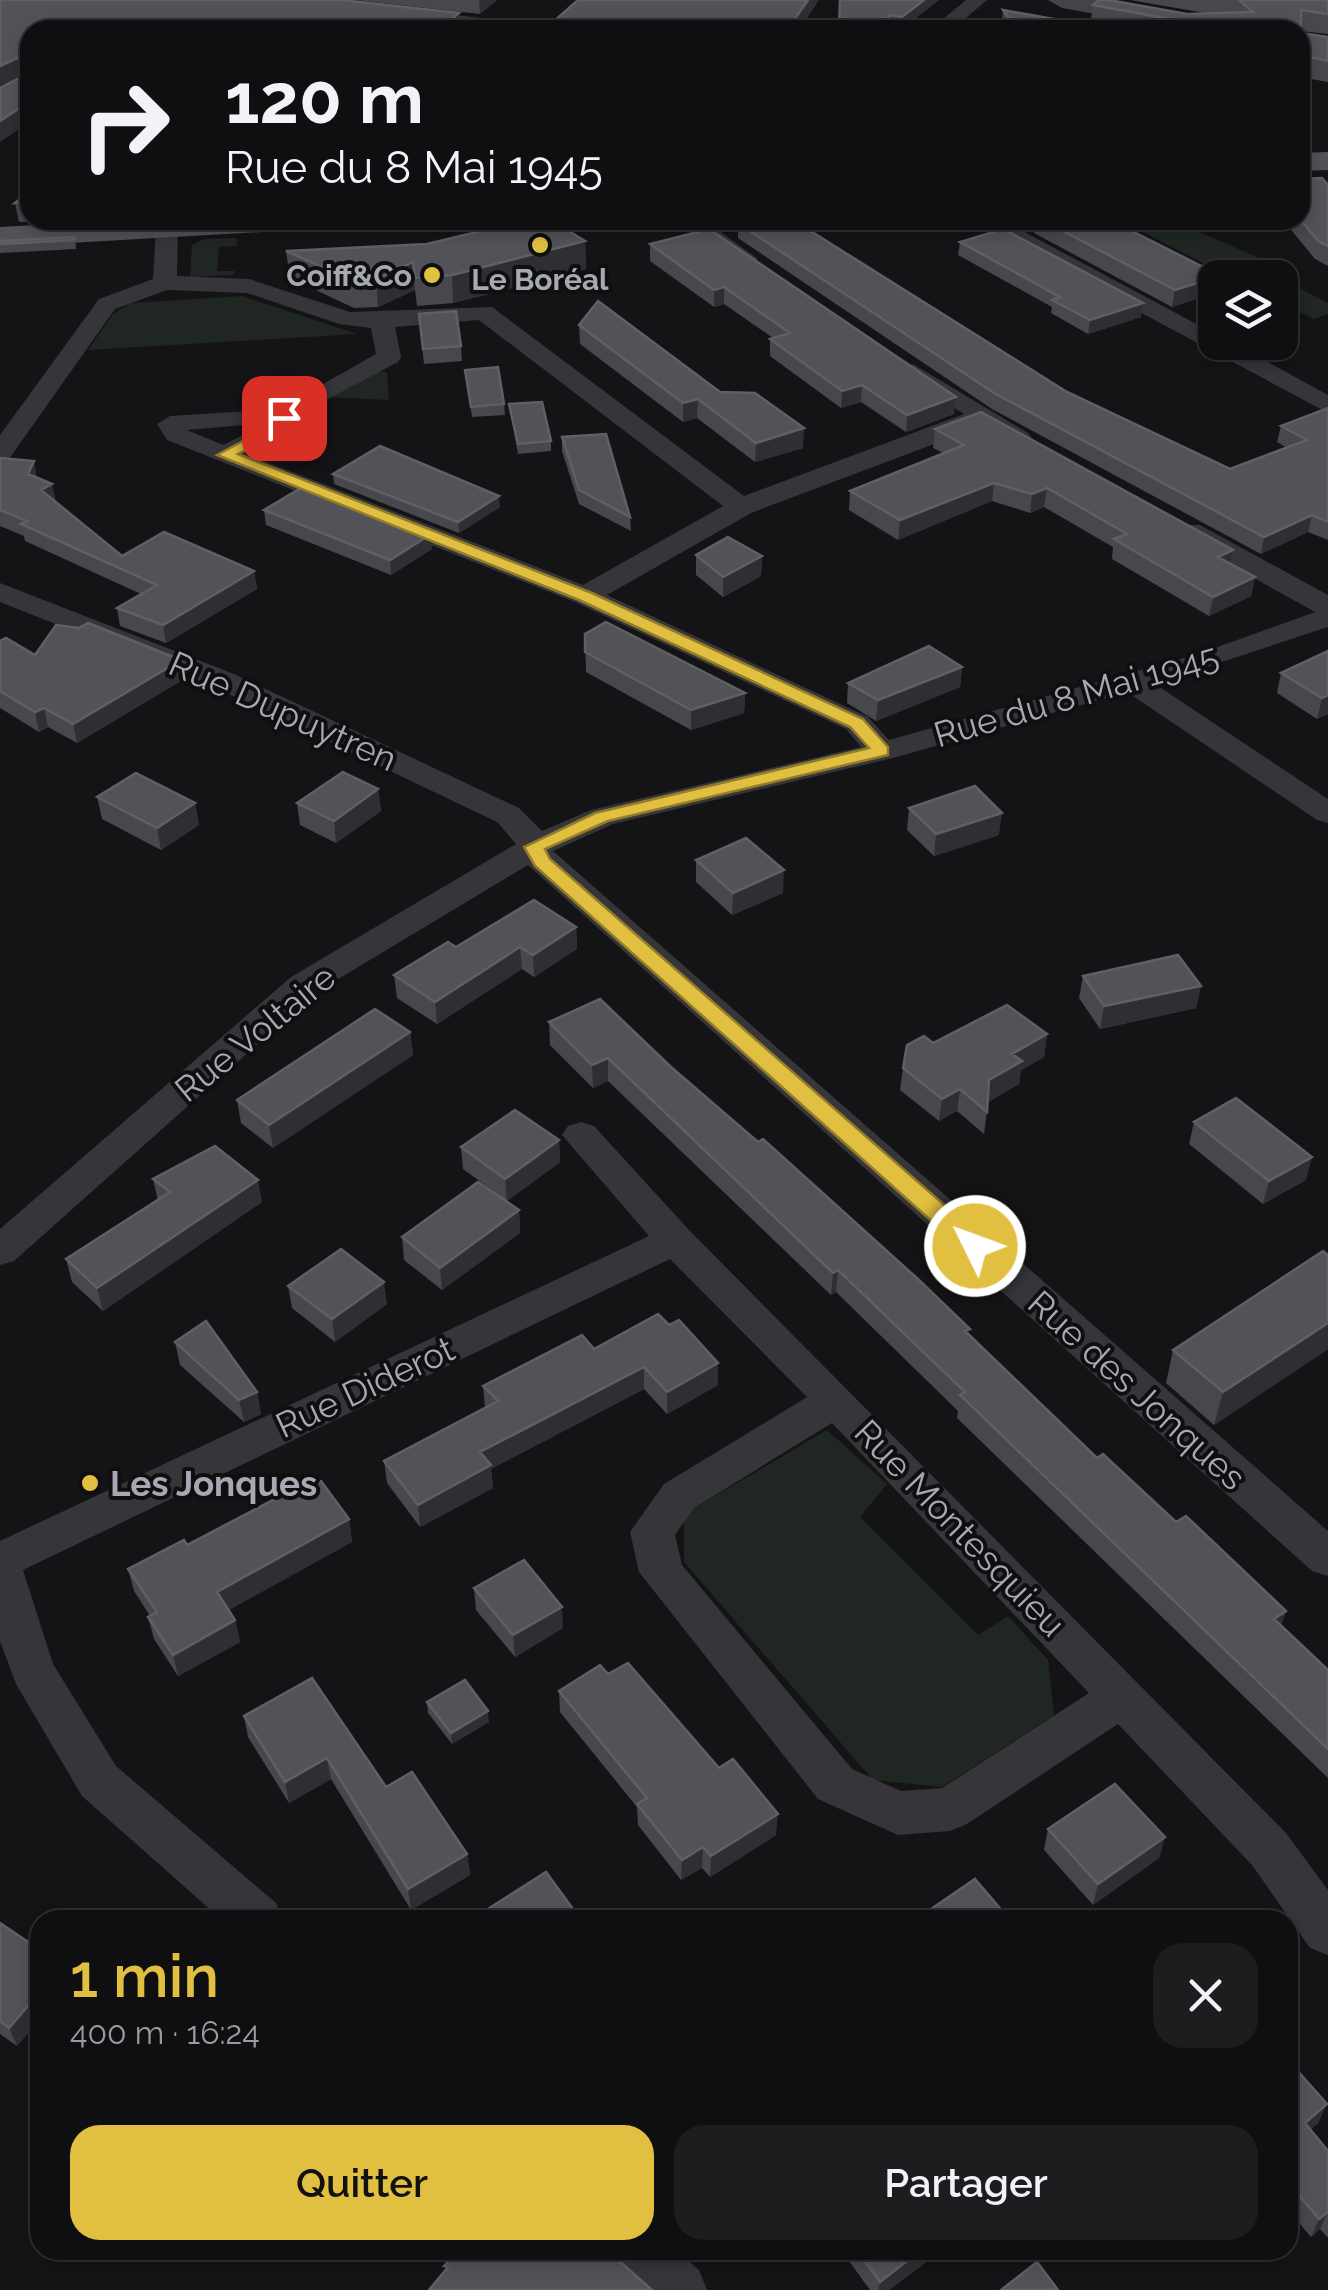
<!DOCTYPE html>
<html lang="fr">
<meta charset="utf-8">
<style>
body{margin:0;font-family:Raleway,sans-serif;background:#1d1c1e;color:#f1f3f6;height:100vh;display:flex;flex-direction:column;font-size:38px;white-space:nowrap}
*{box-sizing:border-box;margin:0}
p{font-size:32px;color:#9b9c9f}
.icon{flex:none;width:55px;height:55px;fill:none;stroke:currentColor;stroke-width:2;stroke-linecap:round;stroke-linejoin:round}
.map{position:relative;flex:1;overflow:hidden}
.details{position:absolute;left:30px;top:1910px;width:1268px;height:350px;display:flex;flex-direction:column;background:#0f0e10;border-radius:30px;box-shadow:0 5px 15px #0003,0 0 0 2px #2f2e30}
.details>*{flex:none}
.hud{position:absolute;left:20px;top:20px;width:1290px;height:210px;border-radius:30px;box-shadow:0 5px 15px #0003,0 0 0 2px #2f2e30;background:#0f0e10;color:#f1f3f6;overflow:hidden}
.fabs{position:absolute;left:1198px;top:260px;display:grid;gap:20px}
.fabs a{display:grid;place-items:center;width:100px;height:100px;border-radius:20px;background:#0f0e10;box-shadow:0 5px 15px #0003,0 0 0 2px #2f2e30;font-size:50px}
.pin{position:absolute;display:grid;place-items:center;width:85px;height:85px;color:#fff;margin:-42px;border-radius:20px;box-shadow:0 5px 15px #0006}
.me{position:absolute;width:110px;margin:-55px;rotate:312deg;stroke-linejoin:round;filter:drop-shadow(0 0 8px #0008)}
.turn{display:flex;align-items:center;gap:35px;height:210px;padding:0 40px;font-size:45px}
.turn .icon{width:130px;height:130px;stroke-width:2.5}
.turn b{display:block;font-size:70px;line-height:85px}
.round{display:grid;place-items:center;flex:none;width:105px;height:105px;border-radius:30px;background:#1d1c1e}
.overview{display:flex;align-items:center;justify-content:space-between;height:170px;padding:0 40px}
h1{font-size:60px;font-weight:600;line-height:75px;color:#e1bf40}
.button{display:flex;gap:20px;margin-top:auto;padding:20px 40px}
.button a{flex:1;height:115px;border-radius:30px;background:#e1bf40;color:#111;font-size:40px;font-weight:600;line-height:115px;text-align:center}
.button a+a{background:#1d1c1e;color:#f1f3f6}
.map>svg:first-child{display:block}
.green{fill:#202722}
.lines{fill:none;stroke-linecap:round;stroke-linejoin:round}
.street{fill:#35353a;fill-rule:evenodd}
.secondary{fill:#434449;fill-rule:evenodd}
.primary{fill:#515258;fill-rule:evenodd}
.wall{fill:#47484d}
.shaded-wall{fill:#2e2f32}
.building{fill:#515358;stroke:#5f6066;stroke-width:2.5}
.route{fill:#e1bf40;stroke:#927c2a;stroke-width:2.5}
.poi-dot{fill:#e1bf40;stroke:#0f0f10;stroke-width:4}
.labels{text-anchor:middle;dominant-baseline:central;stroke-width:8;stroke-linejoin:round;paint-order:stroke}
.far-poi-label{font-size:30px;font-weight:bold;fill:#a6a9b4;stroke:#0f0f10;text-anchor:end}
.street-label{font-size:35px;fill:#a6a9b4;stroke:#0f0f10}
.poi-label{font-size:35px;font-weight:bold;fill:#a6a9b4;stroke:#0f0f10;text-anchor:start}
</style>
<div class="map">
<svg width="1328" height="2290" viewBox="0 0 1328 2290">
<rect width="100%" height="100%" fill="#141315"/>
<path class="green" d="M1119 220H1172L1273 264 1262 269 1279 277H1231Z
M237 238V246L219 247 217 271H235L233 275 190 277 192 245 204 239Z
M1280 278 1328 303V314L1314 319 1280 302Z
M242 296 357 334 88 350 113 314 132 303Z
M376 372H387L389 400 326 397Z
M827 1430 887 1484 860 1517 978 1635 1008 1616 1048 1660 1054 1715 942 1787 873 1780 684 1562V1514Z"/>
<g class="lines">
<path class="street" d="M966 0H987L952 30H930Z
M411 10 535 24 545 30H484L404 20V12Z
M167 220 178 227 177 276 249 279 350 312 492 307 744 496 964 414 904 376 901 371 904 366 913 364 1028 433 1032 438 1019 446 982 426 751 513 607 595 868 717 889 740 1198 654 1315 612 1180 537 1176 531 1180 525H1200L1328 595V627L1155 684 1328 799V823L1317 820 1127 692 893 758 613 824 553 851 1328 1531V1576L1312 1571 528 865 315 993 14 1261 0 1265V1229L291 977 516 844 497 822 212 686 0 602V583L234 674 519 808 542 831 591 810 861 747 846 729 575 602 167 440 157 424 170 416 279 409 376 354 371 328 339 324 247 293 167 290 115 309 9 459 0 461V435L99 299 153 279 156 227ZM479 320 723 506 583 585 246 454 292 430 311 408 398 362 401 357 395 327ZM267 423 223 445 187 430Z
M678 220H704L758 259 747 266 739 264Z
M1002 220H1024L1019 229 1215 334V342H1231L1328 395V413L998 236 995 231Z
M581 1122 594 1126 689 1230 1286 1833 1328 1890V1955L1310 1948 1252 1865 1118 1724 967 1824 950 1831 898 1835 818 1799 639 1572 630 1532 664 1484 807 1397 670 1259 23 1570 53 1664 116 1766 276 1903 283 1920H222L82 1796 16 1684 0 1641V1541L649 1236 562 1135 568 1126ZM832 1423 1089 1693 942 1788 901 1791 852 1769 682 1565 675 1535 694 1508Z
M605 2250H676L699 2270 707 2290H636L613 2270Z"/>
<path class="secondary" d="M1048 0H1109L1233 22 1247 30H1185L1062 8Z"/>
<path class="primary" d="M1328 152V170L1300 171V153Z
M124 220H312L296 230 0 247V227Z"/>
</g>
<path class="wall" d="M356 0H497L480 14Z
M840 0H939L901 29 890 27 887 30H839Z
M1130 0H1328V34L1301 31V33L1328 37V82L1300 77V30H1117L1090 25 1093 5 1187 14 1205 13Z
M1003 10 1099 27V30H1007L1002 23Z
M1328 185V266L1315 259 1283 220H1300Z
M30 191V220H67L19 222 15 203Z
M1036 220H1110L1215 278V293L1172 307 1034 233Z
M738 223 1067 392 1230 469 1287 448 1277 442 1281 426 1328 408V540L1308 532 1261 554 992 409 738 238Z
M75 237 76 249 0 253V241Z
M585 241 586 269 453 303 417 306 415 290 378 307 354 308 290 278 286 251Z
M960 242 1141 317 1088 334 1051 313 1052 307 958 255Z
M650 244 954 414 906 432 861 402 841 408 770 356V339L773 338 724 304 714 307 650 261Z
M419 314 461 346 462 361 424 364Z
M579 325 720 392 803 448 755 462 697 418 683 422 580 344Z
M465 370 504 404 505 415 472 417Z
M509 404 551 441V451L518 454Z
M935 429 1233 550 1230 564 1255 577 1251 596 1209 616 1112 559 1113 547 1044 507 1030 513 992 501 898 540 849 510 850 491 943 453 933 448Z
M562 437 630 517 631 531 579 504 562 451Z
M0 458 37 478 55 502 122 556 254 571 257 589 166 643 120 626 117 608 141 594 25 541 24 536 0 526Z
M333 474 500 507 459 533 334 484Z
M264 510 432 549 391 575 266 525Z
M696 555 762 556 761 576 723 597 696 575Z
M585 634 745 693 744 713 691 730 586 672Z
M0 641 35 655 184 679 77 743 48 727 39 732 0 708Z
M1328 651V714L1317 719 1277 693 1281 673Z
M962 667 960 687 876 721 847 703 848 683Z
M378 789 381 811 336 843 300 825 297 803Z
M97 797 195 803 199 825 161 850 102 819Z
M909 808 999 835 934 856 907 830Z
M696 860 783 893 732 915 696 882Z
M576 927 577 949 534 977 522 969 437 1024 397 998 394 975 456 947Z
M1083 976 1201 986 1196 1008 1100 1029 1079 998Z
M549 1022 671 1067 969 1335 1097 1458 1286 1611 1281 1625 1328 1670V1778L957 1418 958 1411 836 1292 831 1295 608 1081 593 1088 550 1045Z
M410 1032 413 1055 273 1148 241 1123 237 1100Z
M1047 1034 1044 1057 1021 1070 1019 1084 988 1102 984 1134 957 1111 939 1121 900 1090 903 1068 933 1043Z
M1194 1122 1306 1180 1263 1204 1189 1144Z
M559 1140 560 1162 507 1201 463 1169 461 1147Z
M153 1179 262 1202 103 1311 72 1282 66 1259 158 1201Z
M519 1210 520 1233 442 1290 404 1260 402 1237Z
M1328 1255V1349L1214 1425 1166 1383 1173 1350Z
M288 1286 387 1304 335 1342 292 1308Z
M175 1342 257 1392 261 1414 244 1422 180 1365Z
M594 1349 718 1385 667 1414 644 1389 491 1469 493 1488 420 1527 387 1483 384 1461 485 1408 483 1386Z
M349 1519 352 1542 228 1610 235 1620 240 1642 178 1676 154 1639 148 1617 150 1616 134 1591 128 1569 187 1545Z
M474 1588 563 1628 515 1657 476 1610Z
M608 1674 776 1835 710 1877 702 1868 681 1880 638 1825 637 1807 560 1712 559 1691Z
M427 1702 489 1722 452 1744 428 1713Z
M244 1716 386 1787 467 1854 470 1875 411 1910 331 1779 289 1803 248 1737Z
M1048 1829 1165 1837 1159 1858 1093 1905 1044 1850Z
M0 1923 40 1950V2019L17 2046 0 2034Z
M1288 2060 1319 2122 1310 2130 1328 2151V2238L1320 2229 1311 2237 1288 2210Z
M841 2250H942L889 2290H870Z"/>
<path class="shaded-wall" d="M479 0H497L480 14Z
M808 0H819L799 30H787Z
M924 0H939L901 29 902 17Z
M459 13 460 30H439Z
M891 15 890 27 887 30H873Z
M30 52V72L0 86V66Z
M30 101V122L0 142V121Z
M585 241 586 269 453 303 452 275Z
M413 262 415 290 378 307 376 280Z
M1215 278V293L1172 307 1175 290Z
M724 287V304L714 307V290Z
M1143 303 1141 317 1088 334 1090 320Z
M862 385 861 402 841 408 842 391Z
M956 397 954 414 906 432 907 415Z
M698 399 697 418 683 422V403Z
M804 428 803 448 755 462 756 443Z
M34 461 37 478 28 474Z
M994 483 992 501 898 540 900 520Z
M52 484 56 501 41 490Z
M1047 488 1044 507 1030 513 1032 494Z
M499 496 500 507 459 533 458 522Z
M1312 515 1308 532 1261 554 1264 537Z
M431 534 432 549 391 575 390 560Z
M1233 550 1229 569 1218 557Z
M762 556 761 576 723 597V577Z
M254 571 257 589 166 643 163 625Z
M1255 577 1251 596 1209 616 1213 597Z
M181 660 184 679 77 743 73 724Z
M962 667 960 687 876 721 878 700Z
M745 693 744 713 691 730V710Z
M1328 695V714L1317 719 1322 698Z
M44 708 48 727 39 732 35 712Z
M378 789 381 811 336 843 334 821Z
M195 803 199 825 161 850 157 828Z
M1002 813 999 835 934 856 936 834Z
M784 870 783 893 732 915 733 893Z
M576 927 577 949 534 977 533 955Z
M520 947 522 969 437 1024 435 1002Z
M1201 986 1196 1008 1100 1029 1104 1006Z
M410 1032 413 1055 273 1148 269 1125Z
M1047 1034 1044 1057 1021 1070 1019 1084 986 1103 989 1080 1012 1054Z
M608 1058V1081L593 1088 592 1065Z
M960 1089 957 1111 939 1121 942 1099Z
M559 1140 560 1162 507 1201 505 1179Z
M1312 1157 1306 1180 1263 1204 1269 1181Z
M258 1180 262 1202 103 1311 97 1288Z
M519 1210 520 1233 442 1290 440 1268Z
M838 1270 836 1292 831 1295 833 1273Z
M384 1282 387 1304 335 1342 332 1319Z
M1328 1323V1349L1214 1425 1223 1392Z
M718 1363V1385L667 1414V1392Z
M644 1367V1389L491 1469 493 1488 420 1527 418 1505 480 1452Z
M257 1392 261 1414 244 1422 239 1400Z
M349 1519 352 1542 222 1614 217 1592Z
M562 1607 563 1628 515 1657 513 1635Z
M1286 1611 1279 1632 1274 1619Z
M235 1620 240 1642 178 1676 173 1655Z
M488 1711 489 1722 452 1744 451 1733Z
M327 1758 331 1779 289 1803 285 1782Z
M778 1814 776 1835 710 1877 711 1856Z
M1165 1837 1159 1858 1093 1905 1098 1884Z
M703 1847 702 1868 681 1880 682 1860Z
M467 1854 470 1875 411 1910 408 1889Z
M40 1992V2019L17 2046 9 2028Z
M1327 2104 1319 2122 1297 2142 1305 2123Z
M1328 2212 1320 2229 1311 2237 1319 2219Z
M921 2250H942L889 2290H878L880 2282Z"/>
<path class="building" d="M0 0H342L459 13 439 30H30V101L0 121V88L29 73 30 52 0 66Z
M578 0H808L787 30H544Z
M840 0H924L902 17 891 15 873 30H839Z
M1099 0H1109L1187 14 1253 12 1239 0H1328V14L1301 10V33L1328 37V61L1300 55V30H1230L1093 5Z
M1003 10 1099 27 1096 30H1017Z
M1322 178 1328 185V246L1318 241 1300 219V179Z
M30 191V202L15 203Z
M527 220H551L585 241 452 275 415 278 413 262 376 280H352L286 251 427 244Z
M750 220H793L1067 392 1230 469 1307 440 1281 426 1328 408V522L1312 515 1264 537 994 393 738 223Z
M1042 220H1110L1221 276 1175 290Z
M709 229 956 397 907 415 862 385 842 391 770 339 790 333 724 287 714 290 650 244Z
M1003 229 1143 303 1090 320 1052 300 1060 297 960 242Z
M75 237 74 240 0 244V241Z
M598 301 720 392 755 393 804 428 756 443 698 399 683 403 579 325Z
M456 311 461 346 423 349 419 314Z
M498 367 504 404 471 407 465 370Z
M542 402 551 441 518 444 509 404Z
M981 412 1233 550 1218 557 1255 577 1213 597 1114 539 1127 534 1047 488 1032 494 994 483 900 520 850 491 964 445 935 429Z
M606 434 630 517 579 490 562 437Z
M380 446 499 496 458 522 333 474Z
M0 458 34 461 28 474 52 484 41 490 122 556 164 532 254 571 163 625 117 608 157 585 21 524 27 521 0 510Z
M306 485 431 534 390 560 264 510Z
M728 537 762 556 723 577 696 555Z
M606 622 745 693 691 710 585 652V634Z
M88 623 181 660 73 724 44 708 35 712 0 691V641L6 638 35 655 56 625 79 628Z
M929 646 962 667 878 700 848 683Z
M1328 651V695L1322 698 1281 673Z
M343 772 378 789 334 821 297 803Z
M136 773 195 803 157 828 97 797Z
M975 786 1002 813 936 834 909 808Z
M746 838 784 870 733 893 696 860Z
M534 900 576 927 533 955 520 947 435 1002 394 975 448 942 456 947Z
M1178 955 1201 986 1104 1006 1083 976Z
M600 999 671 1067 758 1142 763 1139 919 1280 970 1329 965 1331 1097 1458 1103 1454 1176 1522 1186 1516 1286 1611 1274 1619 1328 1670V1749L960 1395 965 1392 838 1270 833 1273 608 1058 592 1065 549 1022Z
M1007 1005 1047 1034 1012 1054 1022 1061 989 1080 987 1112 960 1089 942 1099 903 1068 907 1045 924 1036 933 1043Z
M375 1009 410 1032 269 1125 237 1100Z
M1236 1098 1312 1157 1269 1181 1194 1122Z
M515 1110 559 1140 505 1179 461 1147Z
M215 1146 258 1180 97 1288 66 1259 170 1192 153 1179Z
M478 1182 519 1210 440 1268 402 1237Z
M341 1249 384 1282 332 1319 288 1286Z
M1323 1251 1328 1255V1323L1223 1392 1173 1350Z
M658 1314 669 1325 679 1320 718 1363 667 1392 644 1367 480 1452 491 1465 418 1505 384 1461 498 1401 483 1386 582 1335 594 1349Z
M206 1321 257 1392 239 1400 175 1342Z
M309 1481H321L349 1519 217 1592 235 1620 173 1655 148 1617 157 1612 128 1569 184 1540 187 1545Z
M524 1560 562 1607 513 1635 474 1588Z
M628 1663 719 1768 733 1759 778 1814 711 1856 703 1847 682 1860 637 1804 647 1798 559 1691 600 1665 608 1674Z
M312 1678 386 1787 412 1772 467 1854 408 1889 327 1758 285 1782 244 1716Z
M465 1680 488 1711 451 1733 427 1702Z
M1115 1784 1165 1837 1098 1884 1048 1829Z
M546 1872 581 1920H479L477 1916Z
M975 1879 1010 1920H915Z
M0 1923 40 1950V1992L9 2028 0 2021Z
M1288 2060 1327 2104 1305 2123 1328 2151V2212L1319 2219 1288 2182Z
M458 2250H607L652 2290H429L448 2267 444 2266Z
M857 2250H921L880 2282Z
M1037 2262 1058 2290H1001Z"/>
<path class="route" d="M279 415H289V428L238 454 592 593 863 719 888 747V755L608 821 545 849 550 859 983 1239V1252H966L535 866 524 847 595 813 869 748 850 727 579 600 217 455 276 423Z"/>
<g class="poi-dot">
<circle cx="540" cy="245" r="10"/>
<circle cx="432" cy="275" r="10"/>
<circle cx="90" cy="1483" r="10"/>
</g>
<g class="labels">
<g class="far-poi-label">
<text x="412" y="275">Coiff&amp;Co</text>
<text x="540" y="279" text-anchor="middle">Le Boréal</text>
</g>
<g class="street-label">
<text transform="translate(1076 695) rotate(-16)">Rue du 8 Mai 1945</text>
<text transform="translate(283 711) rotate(24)">Rue Dupuytren</text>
<text transform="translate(255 1033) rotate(-39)">Rue Voltaire</text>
<text transform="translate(365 1387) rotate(-25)">Rue Diderot</text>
<text transform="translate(1137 1390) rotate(42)">Rue des Jonques</text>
<text transform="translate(960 1528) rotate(46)">Rue Montesquieu</text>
</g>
<g class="poi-label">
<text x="110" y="1483">Les Jonques</text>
</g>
</g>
</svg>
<div class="fabs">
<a><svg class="icon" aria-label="layers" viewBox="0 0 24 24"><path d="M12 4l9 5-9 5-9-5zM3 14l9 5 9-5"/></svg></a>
</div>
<div class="pin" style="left:284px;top:418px;background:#d93025"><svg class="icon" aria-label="arrive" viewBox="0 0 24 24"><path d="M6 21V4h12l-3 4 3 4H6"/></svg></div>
<svg class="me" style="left:975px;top:1246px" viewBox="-20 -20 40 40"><circle r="17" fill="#e1bf40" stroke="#fff" stroke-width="3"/><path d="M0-11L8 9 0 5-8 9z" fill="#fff"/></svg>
<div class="hud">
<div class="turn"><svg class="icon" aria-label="right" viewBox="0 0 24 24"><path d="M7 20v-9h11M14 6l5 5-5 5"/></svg><div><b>120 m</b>Rue du 8 Mai 1945</div></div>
</div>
<section class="details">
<div class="overview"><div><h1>1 min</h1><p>400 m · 16:24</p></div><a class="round"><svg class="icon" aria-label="close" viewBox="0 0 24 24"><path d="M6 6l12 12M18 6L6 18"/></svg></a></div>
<div class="button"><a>Quitter</a><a>Partager</a></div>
</section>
</div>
